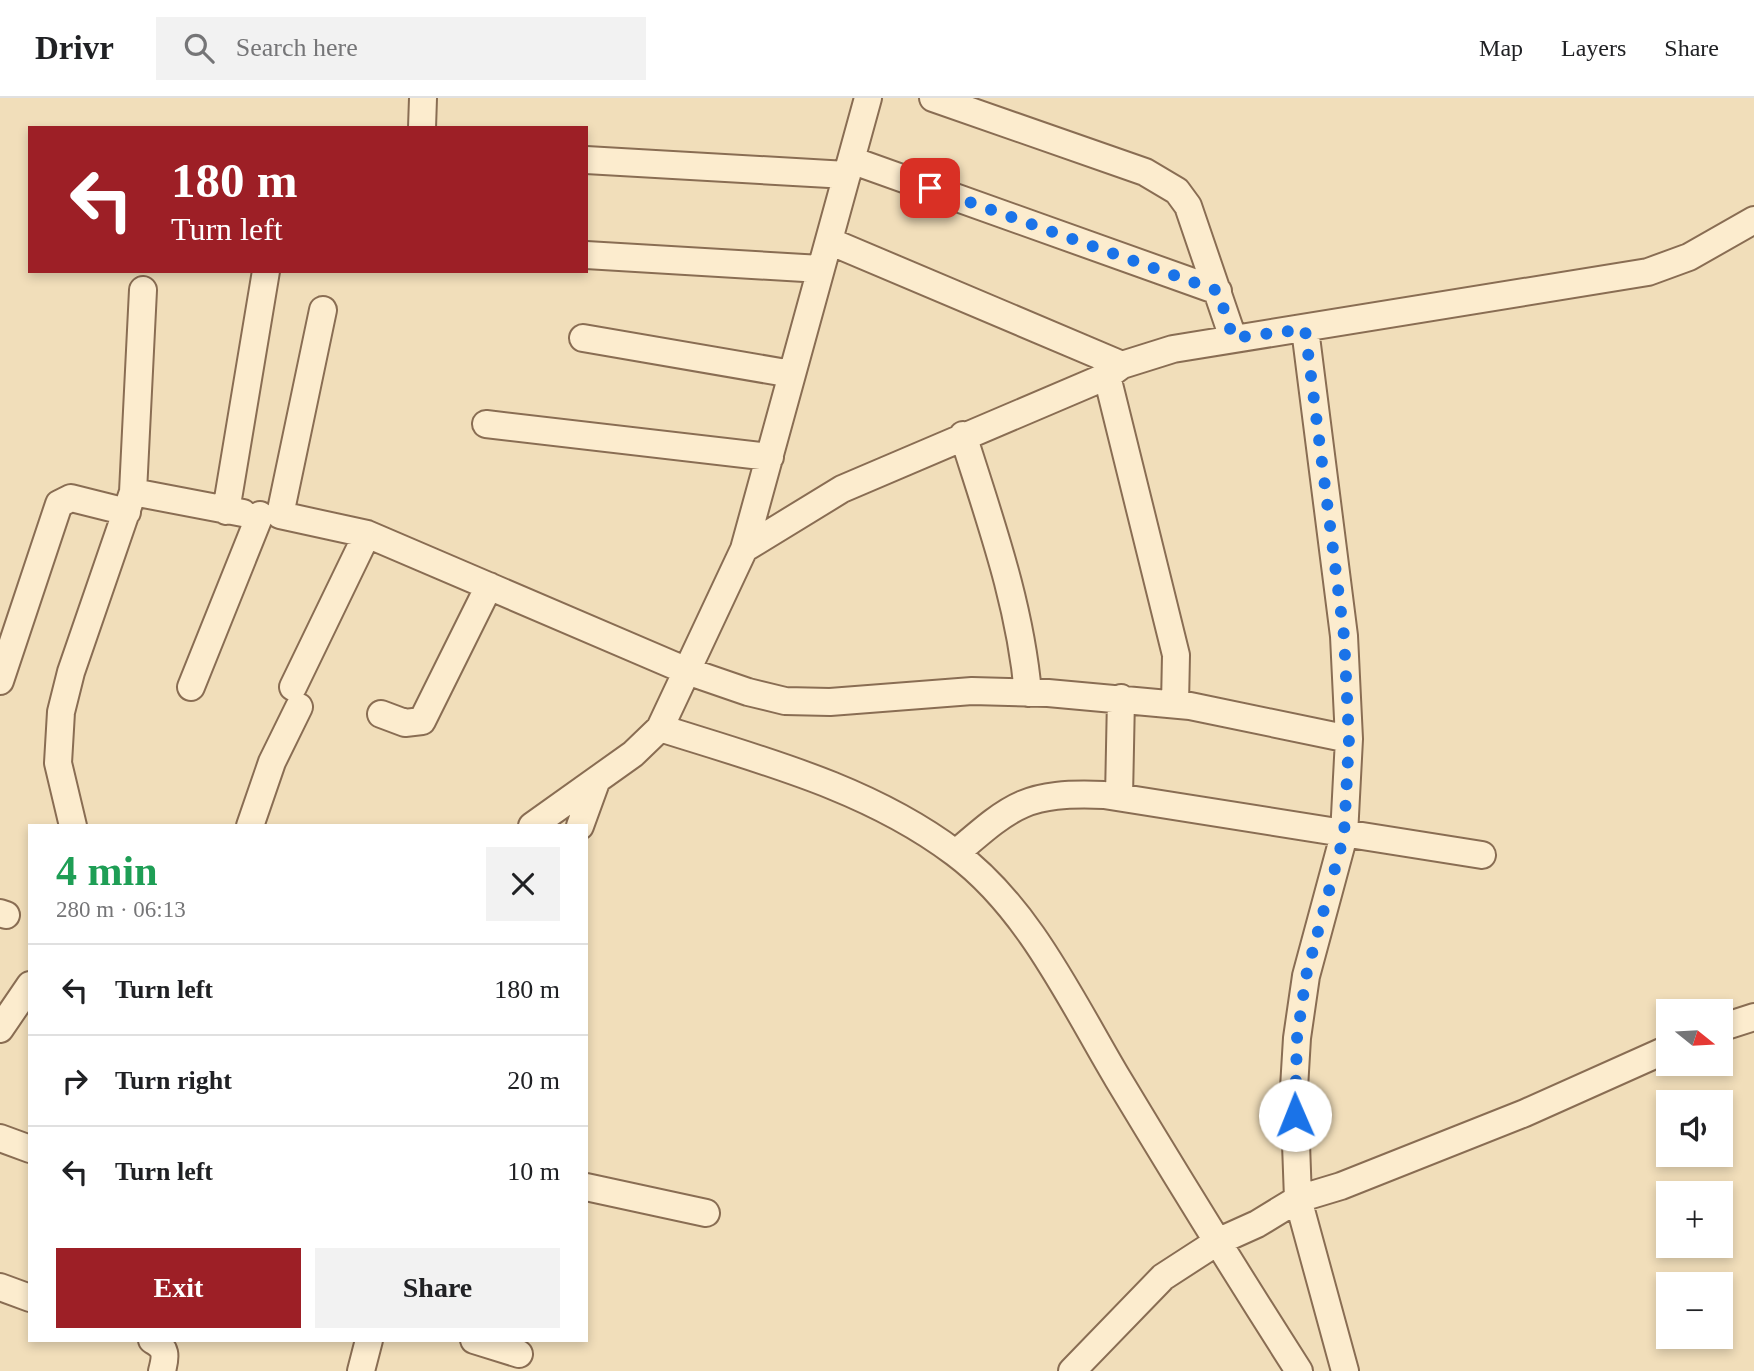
<!DOCTYPE html>
<meta charset="utf-8">
<style>
body{margin:0;font-family:Georgia,serif;background:#f2f2f2;color:#202124;height:100vh;display:flex;flex-direction:column;font-size:26px;white-space:nowrap}
*{box-sizing:border-box;margin:0}
p{font-size:23px;color:#757577}
.icon{flex:none;width:38px;height:38px;fill:none;stroke:currentColor;stroke-width:2;stroke-linecap:round;stroke-linejoin:round}
.map{position:relative;flex:1;overflow:hidden}
.sheet{position:absolute;left:28px;top:726px;width:560px;height:518px;display:flex;flex-direction:column;background:#fff;border-radius:0px;box-shadow:0 4px 10px #0003}
.sheet>*{flex:none}
.guide{position:absolute;left:28px;top:28px;width:560px;height:147px;border-radius:0px;box-shadow:0 4px 10px #0003;background:#9d1f26;color:#fff;overflow:hidden}
.needle{width:46px;rotate:108deg}
.controls{position:absolute;left:1656px;top:901px;display:grid;gap:14px}
.controls a{display:grid;place-items:center;width:77px;height:77px;border-radius:0px;background:#fff;box-shadow:0 4px 10px #0003;font-size:35px}
.pin{position:absolute;display:grid;place-items:center;width:60px;height:60px;color:#fff;margin:-30px;border-radius:14px;box-shadow:0 4px 10px #0006}
.me{position:absolute;width:77px;margin:-38px;rotate:359deg;stroke-linejoin:round;filter:drop-shadow(0 0 5px #0008)}
.turn{display:flex;align-items:center;gap:24px;height:147px;padding:0 28px;font-size:32px}
.turn .icon{width:91px;height:91px;stroke-width:2.5}
.turn b{display:block;font-size:49px;line-height:60px}
.round{display:grid;place-items:center;flex:none;width:74px;height:74px;border-radius:0px;background:#f2f2f2}
.headline{display:flex;align-items:center;justify-content:space-between;height:119px;padding:0 28px}
h1{font-size:42px;font-weight:800;line-height:52px;color:#1e9e55}
.button{display:flex;gap:14px;margin-top:auto;padding:14px 28px}
.button a{flex:1;height:80px;border-radius:0px;background:#9d1f26;color:#fff;font-size:28px;font-weight:800;line-height:80px;text-align:center}
.button a+a{background:#f2f2f2;color:#202124}
ul{padding:0;list-style:none}
li{display:flex;align-items:center;gap:21px;height:91px;padding:0 28px;border-top:2px solid #e0e0e0}
li div{flex:1}
li b{display:block;font-size:26px}
li em{font-style:normal}
header{display:flex;align-items:center;gap:42px;box-sizing:border-box;height:98px;padding:0 35px;background:#fff;border-bottom:2px solid #e0e0e0}
header strong{font-size:33px}
nav{display:flex;gap:38px;margin-inline-start:auto;font-size:24px}
.search{width:490px;height:63px;background:#f2f2f2;display:flex;align-items:center;gap:18px;box-sizing:border-box;padding:0 24px;border-radius:0px;color:#757577;font-size:26px}
.map>svg:first-child{display:block}
.lines{fill:none;stroke-linecap:round;stroke-linejoin:round}
.minor-casing{stroke:#896d53;stroke-width:30}
.minor{stroke:#fcecce;stroke-width:26}
.route{stroke:#1a73e8;stroke-width:12;stroke-dasharray:0 21.6}
</style>
<header>
<strong>Drivr</strong>
<div class="search"><svg class="icon" aria-label="search" viewBox="0 0 24 24"><circle cx="10" cy="10" r="6"/><path d="M15 15l6 6"/></svg>Search here</div>
<nav><a>Map</a><a>Layers</a><a>Share</a></nav>
</header>
<div class="map">
<svg width="1754" height="1273" viewBox="0 0 1754 1273">
<rect width="100%" height="100%" fill="#f1deba"/>
<g class="lines">
<defs>
<path id="minor" d="M933 0 1145 74 1177 93 1188 108 1233 240
M422 30 423 0
M586 62 847 77
M851 62 1218 193
M829 143 1122 267
M586 157 821 171
M323 212 280 417 367 436 687 573 748 594 785 603 830 604 972 593 1048 595 1190 608 1349 641
M1305 231 1344 538 1349 641 1344 737 1306 878 1297 940 1294 990 1298 1101 1345 1273
M583 240 792 276
M1107 278 1176 557 1175 606
M486 326 770 359
M963 337C990 423 1020 505 1028 595
M133 394 243 415
M226 413 266 173
M744 451 868 0
M0 583 59 406 71 400 127 414
M191 589 260 417
M293 589 367 436
M381 616 405 625 422 623 489 488
M660 630C761 662 869 690 955 755 1029 810 1072 904 1118 981 1177 1079 1237 1176 1299 1273
M1119 699 1121 600
M73 728 58 665 61 614 71 574 133 394 143 192
M250 728 272 664 299 609
M532 728 633 656 660 630 744 451 842 391 1107 278 1122 267 1173 251 1648 174 1689 159 1754 122
M580 728 596 684
M956 755C1013 706 1026 694 1104 697L1482 757
M0 815 6 817
M1720 930 1754 919
M0 931 30 887
M0 1040 30 1051
M586 1089 706 1115
M0 1189 30 1200
M152 1242C167 1250 166 1258 162 1273
M474 1242 519 1256
M361 1273 369 1242
M1072 1273 1163 1179 1217 1144 1257 1126 1298 1101 1341 1088 1525 1015 1668 951"/>
</defs>
<use href="#minor" class="minor-casing"/>
<use href="#minor" class="minor"/>
</g>
<g class="lines">
<path class="route" d="M930 90 1218 193 1233 240 1305 231 1344 538 1349 641 1344 737 1306 878 1297 940 1295 1017"/>
</g>
</svg>
<div class="controls">
<a><svg class="needle" viewBox="-14 -14 28 28"><path d="M0-13l5 13h-10z" fill="#e53935"/><path d="M0 13l5-13h-10z" fill="#757577"/></svg></a>
<a><svg class="icon" aria-label="sound" viewBox="0 0 24 24"><path d="M4 9h4l5-4v14l-5-4H4zM17 9q2 3 0 6"/></svg></a>
<a>+</a>
<a>−</a>
</div>
<div class="pin" style="left:930px;top:90px;background:#d93025"><svg class="icon" aria-label="arrive" viewBox="0 0 24 24"><path d="M6 21V4h12l-3 4 3 4H6"/></svg></div>
<svg class="me" style="left:1295px;top:1017px" viewBox="-20 -20 40 40"><circle r="19" fill="#fff"/><path d="M0-13L10 11 0 6-10 11z" fill="#1a73e8"/></svg>
<div class="guide">
<div class="turn"><svg class="icon" aria-label="left" viewBox="0 0 24 24"><path d="M17 20v-9H6M10 6l-5 5 5 5"/></svg><div><b>180 m</b>Turn left</div></div>
</div>
<section class="sheet">
<div class="headline"><div><h1>4 min</h1><p>280 m · 06:13</p></div><a class="round"><svg class="icon" aria-label="close" viewBox="0 0 24 24"><path d="M6 6l12 12M18 6L6 18"/></svg></a></div>
<ul>
<li><svg class="icon" aria-label="left" viewBox="0 0 24 24"><path d="M17 20v-9H6M10 6l-5 5 5 5"/></svg><div><b>Turn left</b></div><em>180 m</em></li>
<li><svg class="icon" aria-label="right" viewBox="0 0 24 24"><path d="M7 20v-9h11M14 6l5 5-5 5"/></svg><div><b>Turn right</b></div><em>20 m</em></li>
<li><svg class="icon" aria-label="left" viewBox="0 0 24 24"><path d="M17 20v-9H6M10 6l-5 5 5 5"/></svg><div><b>Turn left</b></div><em>10 m</em></li>
</ul>
<div class="button"><a>Exit</a><a>Share</a></div>
</section>
</div>
